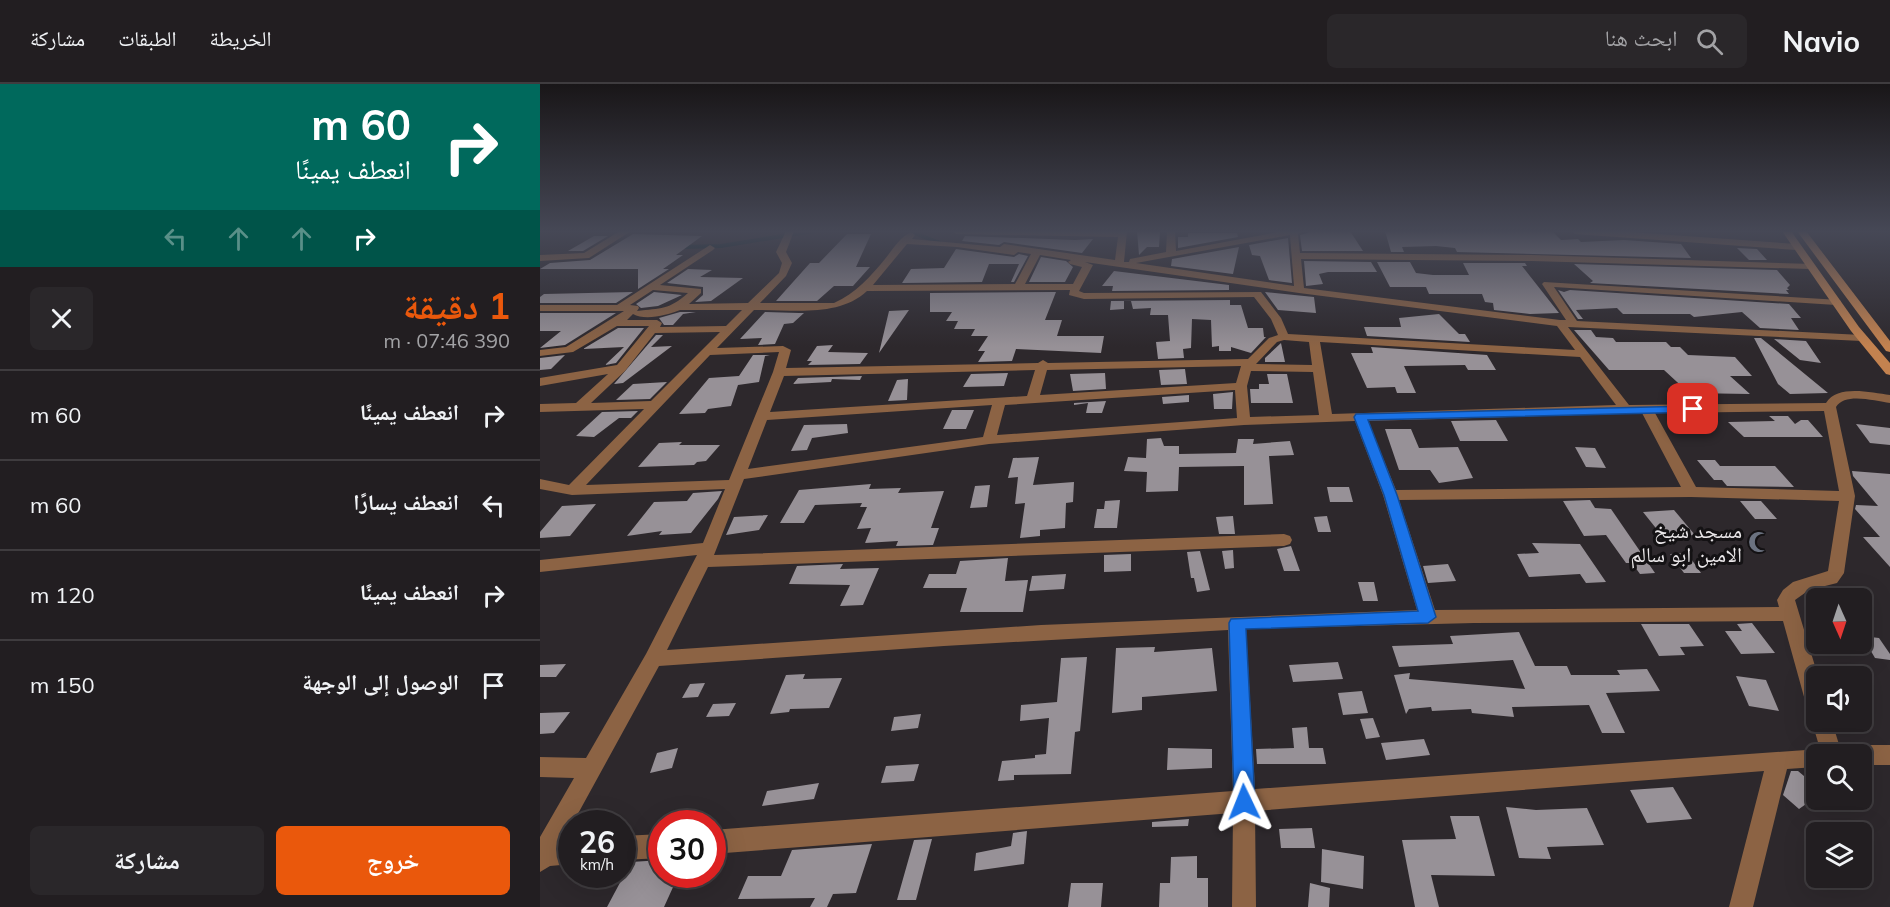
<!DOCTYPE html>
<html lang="ar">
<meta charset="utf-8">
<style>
body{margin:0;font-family:Mulish,"Noto Naskh Arabic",sans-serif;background:#2a272a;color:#f1f3f6;direction:rtl;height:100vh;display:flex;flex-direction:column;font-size:22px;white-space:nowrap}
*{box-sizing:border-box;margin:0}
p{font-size:20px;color:#a2a2a5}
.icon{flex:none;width:33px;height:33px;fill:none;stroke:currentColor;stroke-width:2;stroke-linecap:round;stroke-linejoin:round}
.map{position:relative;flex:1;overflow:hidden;direction:ltr}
.drawer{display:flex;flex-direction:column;background:#221e21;width:540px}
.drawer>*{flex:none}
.top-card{background:#00695c;color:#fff;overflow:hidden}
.needle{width:39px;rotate:177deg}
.controls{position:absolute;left:1266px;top:504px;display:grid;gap:12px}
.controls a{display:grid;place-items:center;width:66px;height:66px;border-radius:9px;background:#221e21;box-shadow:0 6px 24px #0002,0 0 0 2px #3f3c3f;font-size:30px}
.speed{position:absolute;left:18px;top:726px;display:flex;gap:12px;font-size:30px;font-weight:700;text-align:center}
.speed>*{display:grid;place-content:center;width:78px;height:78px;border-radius:50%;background:#221e21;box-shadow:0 6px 24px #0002,0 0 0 2px #3f3c3f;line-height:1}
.speed small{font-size:15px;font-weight:400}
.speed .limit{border:9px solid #d22;background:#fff;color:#111}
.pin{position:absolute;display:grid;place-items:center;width:51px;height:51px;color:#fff;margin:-26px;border-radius:12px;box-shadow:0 3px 9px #0006}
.me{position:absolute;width:66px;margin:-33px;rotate:358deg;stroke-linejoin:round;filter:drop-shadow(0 0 4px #0008)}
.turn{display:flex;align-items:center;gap:21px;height:126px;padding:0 30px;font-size:27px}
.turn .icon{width:78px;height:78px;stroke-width:2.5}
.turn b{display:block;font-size:42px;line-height:51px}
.lanes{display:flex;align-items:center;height:57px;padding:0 30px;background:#0003;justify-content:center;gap:30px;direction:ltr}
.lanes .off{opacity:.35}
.round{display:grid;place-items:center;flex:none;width:63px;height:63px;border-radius:9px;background:#2a272a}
.head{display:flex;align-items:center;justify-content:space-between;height:102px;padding:0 30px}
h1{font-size:36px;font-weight:700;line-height:45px;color:#ea580c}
.cta{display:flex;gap:12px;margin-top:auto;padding:12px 30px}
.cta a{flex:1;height:69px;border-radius:9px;background:#ea580c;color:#fff;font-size:24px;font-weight:700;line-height:69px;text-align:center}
.cta a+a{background:#2a272a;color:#f1f3f6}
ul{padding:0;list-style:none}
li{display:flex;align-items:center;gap:18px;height:90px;padding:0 30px;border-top:2px solid #3f3c3f}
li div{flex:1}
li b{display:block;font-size:22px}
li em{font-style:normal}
header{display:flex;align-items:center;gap:36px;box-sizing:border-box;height:84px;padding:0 30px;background:#221e21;border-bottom:2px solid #3f3c3f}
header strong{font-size:28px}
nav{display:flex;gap:33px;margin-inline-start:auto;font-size:21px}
.search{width:420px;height:54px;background:#2a272a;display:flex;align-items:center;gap:15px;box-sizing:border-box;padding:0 21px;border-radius:9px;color:#a2a2a5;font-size:22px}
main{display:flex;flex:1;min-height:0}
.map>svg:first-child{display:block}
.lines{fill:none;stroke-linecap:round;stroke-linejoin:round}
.stream{stroke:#002024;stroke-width:4}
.building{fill:#979197}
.minor{fill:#8c6344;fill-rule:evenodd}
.secondary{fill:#c3824f;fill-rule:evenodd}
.route{fill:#1a73e8;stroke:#114b97;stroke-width:1.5}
.labels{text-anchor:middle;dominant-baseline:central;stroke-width:6;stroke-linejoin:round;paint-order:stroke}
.poi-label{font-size:21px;fill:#eae7e9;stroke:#141214;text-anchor:end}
</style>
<header>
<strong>Navio</strong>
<div class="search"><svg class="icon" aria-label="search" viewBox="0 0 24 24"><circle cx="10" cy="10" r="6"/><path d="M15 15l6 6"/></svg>ابحث هنا</div>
<nav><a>الخريطة</a><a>الطبقات</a><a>مشاركة</a></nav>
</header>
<main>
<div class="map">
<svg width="1350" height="823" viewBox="0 0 1350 823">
<rect width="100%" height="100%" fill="#2d282c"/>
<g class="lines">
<path class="stream" d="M369 147 400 159
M142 163 181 162 274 147"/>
</g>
<path class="building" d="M597 147H620L619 163H607L599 171Z
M775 147H810L823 167H762L760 151Z
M845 147 1013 148 1021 156 1038 155 1041 158 1084 156 1141 160 1151 174 917 168 915 164 896 162 862 163 864 168H851Z
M648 149H697L698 153 638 164V153H648Z
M93 150 162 152 136 171H143L123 185H129L98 205V185H0L10 179 50 176Z
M307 150H331L316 183H330L313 202H294L277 217H236L270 179H279Z
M54 152H68L43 167H28Z
M425 152 535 156 553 155 542 169 464 158 459 161 422 157Z
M748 154 752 199 729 196 720 172 712 171 709 161Z
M699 163 693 190 631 182 632 175Z
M1197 164 1217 165 1227 176H1209Z
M416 165 474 173 479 170 488 172 474 198H471L479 180H449L442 198 362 199 371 185 404 184Z
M501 173 526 177 533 183 525 198H489Z
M764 177 831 178 837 188H788L779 190 783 200 766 202Z
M837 178H870L876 189 893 191H929L923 179H985L987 182H982L1019 229 990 230 954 226 953 219 945 218 942 210H889L886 203H850Z
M1034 180 1237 186 1250 201 1247 204 1249 206H1246L1249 210 1050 199 1053 197Z
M148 185 172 186 160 193 203 194 171 217 155 218 163 211V203L127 199Z
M574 187 689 201V206L572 207 573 202H562Z
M1018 206 1024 208 1030 206 1249 220 1261 234H1251L1259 246 1220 244 1202 228 1154 233 1150 230H1083L1077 224 1036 226 1043 235H1038Z
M93 208 76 219H0V213L4 210Z
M114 208 142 211 118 222 101 224 96 220Z
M516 208 505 236H522L517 252H564L561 269 476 265 472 277 438 278 445 267H438L448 252H431L435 245H414L418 237H406L412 228H390V209Z
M725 208 774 213 776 229 738 226Z
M690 216V221H701L708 244H723L724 253H726L711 269 691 263V267H679V262L672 263 671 236 652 235 651 264 643 265 644 274 618 275 616 258 630 257 628 231H610L611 224 593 225 591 217H584V225L570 226 571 217Z
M369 226 339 269 349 227Z
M140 228H156L143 230 133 241H124L119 234Z
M225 228 259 229H264L253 239 244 240 235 260 218 261 222 254 200 255Z
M0 229H76L25 261 0 264 21 247H0Z
M899 230 919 250H925L930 258 827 252 824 243H861L859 234Z
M78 244H104L76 279 65 281 84 263 43 265Z
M1034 246H1051L1056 253 1073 254 1076 258H1126L1131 263H1140L1148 271 1195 273 1212 292H1190L1210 310 1149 309 1124 286H1069Z
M116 251H123L111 263 132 262 83 299 74 300Z
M1214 254H1221L1288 309 1250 310 1238 300Z
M1234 255 1266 257 1281 279 1260 276Z
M741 259 745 278H725V274Z
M293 261 288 268 328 269 320 280 268 281 272 277H267L277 262Z
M831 263 947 271 956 286H928L925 281 864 282 876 309H857L855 303 827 304 811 269H833Z
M25 271 11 285 0 286V274Z
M213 271H230L225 272 219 298 198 301 191 322 168 325 165 329 139 330 169 294 199 292Z
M645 285 647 300 621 301 619 286Z
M468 289 464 302 423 303 431 290Z
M565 289 566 305 533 307 530 290Z
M727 290H747L753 319H711L710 305H719V300H729Z
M322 292 320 296 292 295 291 298 253 300 258 294Z
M368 295 367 316 348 317 357 296Z
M127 298 110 315 76 316 93 300Z
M693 308 692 325H674L673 310Z
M649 311V318L623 320 622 313Z
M566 317 562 329H546L548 319 534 321V319Z
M412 326H434L426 345H403Z
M98 327 91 334H79L54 353 36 352 62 328Z
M1229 332H1248L1255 340 1261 336H1268L1283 353H1204L1188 338 1235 337Z
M956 336 968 357H920L911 337Z
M307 340 308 349 272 354 267 366 251 367 264 341Z
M1316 340 1350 344V361L1330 359Z
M845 345H871L879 364 918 363 933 394 899 399 890 386H859Z
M621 354 624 362H639V370L696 369 698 355H714L713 360 750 357 754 371 729 372 733 420 704 421V382L639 383 638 407 606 408 607 388 584 387 588 373 606 374 607 355Z
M142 358 139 361H180L166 377 157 378 154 381 98 383 119 359Z
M1035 363 1055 364 1066 384 1046 383Z
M499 373 493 401 534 398 533 418 526 419 525 444 500 446V452L480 454 485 419 475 420 478 393 468 394 473 374Z
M1157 376H1175L1180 382H1235L1254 403 1187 402 1182 396H1174Z
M1312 387 1350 390V483L1323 453H1340L1315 425 1316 421 1338 422 1313 392Z
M331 400 329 405 361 404 358 409 404 407 391 444H399L393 461 356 462 358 457 325 459 331 444 317 445 327 423H320L322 419 275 421 264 439H240L259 406Z
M450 401 447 423 430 424 435 402Z
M787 403H809L813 418H790Z
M182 407 178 415 151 449 119 451 122 447 87 452 114 418 147 417 153 409Z
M580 416 577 444H554L557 425H564L565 417Z
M1050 416 1055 424 1071 425 1115 489 1100 490 1092 479H1086L1066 451 1044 452 1023 417Z
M1200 417H1221L1237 435H1215Z
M56 420 30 452 0 454V448L22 422Z
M1134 426 1155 451 1123 453 1103 428Z
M228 431 219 446 186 451 194 433Z
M693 432 695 450H679L676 433Z
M787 432 791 448H778L774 433Z
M992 459 1040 460 1066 498 1046 499 1040 490 989 493 977 470 999 469Z
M751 462 760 487H744L737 465Z
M693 466 694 484 685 485 682 467Z
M660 467 670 506 657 508 654 494H651L647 468Z
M1147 469 1161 489H1144L1130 470Z
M591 470V487L564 488V471Z
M468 474 465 497 488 496 483 528H420L427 504H383L389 490H416L420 477Z
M303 480 300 485 339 484 323 521 300 522 310 501 249 500 257 482Z
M908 480 916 497 888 499 883 482Z
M526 490 524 505 489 507 492 492Z
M818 498H834L838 517H823Z
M1212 539 1235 569 1201 570 1185 547H1202L1197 540Z
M1101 540H1149L1164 562 1140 563 1145 571 1119 572Z
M979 548 995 582H1027L1031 591H1080L1077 586 1107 585 1120 607 1066 609 1085 649H1062L1049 621 972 623 974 633 932 629 931 625 892 627 891 623 869 625 866 630 854 591 870 589 869 595 985 605 973 576 859 583 852 562 913 560 910 552Z
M1322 552 1339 554 1350 570V576L1335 574Z
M615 563 614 568 672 564 677 607 602 613V626L572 629 576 564Z
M547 573 540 647 535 648 531 690 474 691V696L458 697 462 677 495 674V671L506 670 509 634 480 637 481 621 517 618 521 574Z
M798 578 803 595 753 598 749 581Z
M26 580 16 593H0V581Z
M265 590 263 595 302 594 289 624 250 625 249 628 230 630 246 591Z
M1196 592 1226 596 1239 627 1209 622Z
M165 599 158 613 142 614 150 600Z
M822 607 828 629 803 631 798 609Z
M196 619 189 632 166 633 173 620Z
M30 628 14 649 0 650V629Z
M381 630 378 644 351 647 354 633Z
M833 634 840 653 826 655 820 635Z
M767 643 769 664H783L786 680H717L716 665 754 664 752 644Z
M884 655 890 671 846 676 841 659Z
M138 664 132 684 110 689 117 669Z
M628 664 672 665V684L627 686Z
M379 680 374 697 341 699 346 682Z
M1251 687H1258L1276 702V713L1259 725 1243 711Z
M279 699 274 715 222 722 227 707Z
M1133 703 1152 735 1107 739 1090 706Z
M966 723 996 726 1047 724 1064 761 1007 763 1011 775 979 774Z
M910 732H939L955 792 891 791 899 823H875L862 756 916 755Z
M649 735 648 742 612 743V738Z
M772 744 775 764H741L739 745Z
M487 747 484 780 434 787 436 769 471 762 473 749Z
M392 755 376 816H357L374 756Z
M332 760 316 809 293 810 287 823H270L275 814 198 815 208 792H241L252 766Z
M782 765 824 772 823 805 781 798Z
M657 772V794H668V823H619L620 799H630L631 773Z
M122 776V790H139L124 823H67L91 778Z
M531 799H563L561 823H528Z
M770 799 790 804 789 823H768Z"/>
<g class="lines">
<path class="minor" d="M80 147H91L49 174 0 177V171L44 169Z
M246 147H254L246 168 252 179 246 192 220 219H294C316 209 330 193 345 175 353 165 360 153 371 148L375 151 372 155 460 163 464 160 575 176 578 153 416 150 412 147H587L584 178H589L590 175 626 168 627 147H635L636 167 744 147H764L758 150 760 169 992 171 1273 180V184L1270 185 992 177 761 175 764 204 1020 236H1026L1002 200 1004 198 1300 216 1301 218 1296 221 1014 203 1037 237 1322 251 1328 254 1322 257 1028 243 1089 321 1286 319C1298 300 1331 309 1350 311V319C1335 317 1305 308 1296 323L1315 412 1304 489 1297 499 1269 506 1255 516 1278 592 1276 628 1269 626 1266 620 1243 537 934 539 706 545 715 705 1280 665 1272 638 1276 631V638H1292L1302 670H1276V683L1247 685 1213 823H1189L1224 687 715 727 716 823H692L693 729 172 770V746L693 707 688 546 404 562 119 582 23 757 32 756V780L10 782 0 788V753L34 694 0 693V673L46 674 106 570 157 471 0 488V476L163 459 185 405 32 411 0 405V395L29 401 104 325 0 328V320L36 319 68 290 0 302V294L77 281 109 242H77L33 268 0 272V266L26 263 84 227H0V221H77L170 161 175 164 173 166 120 201 161 205V209L149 220 208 219 239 189 242 179 236 168ZM750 151 754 202 596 179ZM367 160 417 163 474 171 478 168 491 170 475 200 333 201ZM500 171 531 176 528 178 530 180 542 183 533 200H485ZM545 178 759 209 1017 242 1035 266 748 250 741 234 721 208 544 209 539 207 553 181ZM113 206 148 209C129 226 121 224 97 227L99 224 98 222 90 221ZM530 206 529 211 544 215 714 213 731 235 738 251 729 254 708 275 508 279 503 276 498 279 246 284 251 266 243 262 177 264 214 226C252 225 298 234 327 207ZM140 226H202L186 242 120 243 122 239 117 236H87L93 230C105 237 128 231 140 226ZM180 248 111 317 51 319 85 287 115 249ZM744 256 769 258 772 281 716 280 737 258ZM780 258 1040 273 1076 321 792 330ZM239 268 233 288 189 396 46 401 170 271ZM701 282 696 299 500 311 507 286ZM495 286 487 312 230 328 244 292ZM711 287 773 288 779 331 710 333 707 302ZM695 306 697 334 457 351 465 321ZM452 321 443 353 208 385 227 336ZM1284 327 1299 407 1156 403 1115 329ZM1102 329 1141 403 856 406 828 337ZM815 337 843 411 877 526 501 541 127 566 168 483 744 462 750 460 752 456 750 452 744 450 174 471 204 395 449 360 704 341ZM1151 413 1299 417 1288 487 1253 498 1243 506 1237 516 1239 523 895 526 859 416Z
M1031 147H1076L1257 160 1261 163 1257 166 1035 150Z
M1322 661H1350V681H1322V670H1312L1314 664Z
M122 750V774L82 776V752Z"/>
<path class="secondary" d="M1242 147H1251L1319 243 1350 279V291L1346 290 1311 247Z
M1257 147H1266L1350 257V268L1346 267Z"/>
</g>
<linearGradient id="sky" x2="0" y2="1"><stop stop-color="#191618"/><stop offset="0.56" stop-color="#464856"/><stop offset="1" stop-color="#464856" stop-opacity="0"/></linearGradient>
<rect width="1350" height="263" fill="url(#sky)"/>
<path class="route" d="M1153 322 1158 325 1157 328 828 336 857 411 896 533 888 539 706 545 715 718 712 725 704 728 697 725 694 718 689 539 691 535 878 527 844 411 814 333 816 330Z"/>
<defs>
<symbol id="mosque-bare" viewBox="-9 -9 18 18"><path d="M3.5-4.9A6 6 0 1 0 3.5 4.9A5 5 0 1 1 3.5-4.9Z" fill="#6b7280" stroke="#141214" stroke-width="2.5" paint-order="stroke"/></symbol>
</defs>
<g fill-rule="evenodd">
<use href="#mosque-bare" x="1204" y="443" width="30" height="30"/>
</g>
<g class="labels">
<g class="poi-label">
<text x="1202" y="446">مسجد شيخ<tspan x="1202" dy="24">الامين ابو سالم</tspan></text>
</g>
</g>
</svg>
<div class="controls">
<a><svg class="needle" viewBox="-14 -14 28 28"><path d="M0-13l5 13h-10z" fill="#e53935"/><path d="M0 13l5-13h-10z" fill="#a2a2a5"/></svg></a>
<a><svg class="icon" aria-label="sound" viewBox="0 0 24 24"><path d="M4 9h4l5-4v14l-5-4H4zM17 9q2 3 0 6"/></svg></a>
<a><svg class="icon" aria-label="search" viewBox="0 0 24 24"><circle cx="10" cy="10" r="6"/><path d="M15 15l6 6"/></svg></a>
<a><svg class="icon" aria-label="layers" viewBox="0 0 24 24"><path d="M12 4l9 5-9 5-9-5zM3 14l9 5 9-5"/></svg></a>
</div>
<div class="speed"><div>26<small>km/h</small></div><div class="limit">30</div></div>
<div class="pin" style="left:1153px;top:325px;background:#d93025"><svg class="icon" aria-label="arrive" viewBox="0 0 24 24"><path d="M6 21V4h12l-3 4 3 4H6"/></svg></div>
<svg class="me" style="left:704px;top:718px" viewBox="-20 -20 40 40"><path d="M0-17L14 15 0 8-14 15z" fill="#1a73e8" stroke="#fff" stroke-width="4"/></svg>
</div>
<section class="drawer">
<div class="top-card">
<div class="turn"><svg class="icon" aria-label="right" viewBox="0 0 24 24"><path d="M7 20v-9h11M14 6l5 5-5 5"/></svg><div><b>60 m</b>انعطف يمينًا</div></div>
<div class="lanes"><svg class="icon off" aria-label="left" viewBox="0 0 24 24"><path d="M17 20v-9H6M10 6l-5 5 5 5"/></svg><svg class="icon off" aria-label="ahead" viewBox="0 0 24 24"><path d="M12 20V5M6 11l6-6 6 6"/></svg><svg class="icon off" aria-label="ahead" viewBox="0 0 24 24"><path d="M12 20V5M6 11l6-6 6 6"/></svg><svg class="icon" aria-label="right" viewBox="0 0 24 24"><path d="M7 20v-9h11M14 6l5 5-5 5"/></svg></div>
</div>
<div class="head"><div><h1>1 دقيقة</h1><p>390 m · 07:46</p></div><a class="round"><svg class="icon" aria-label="close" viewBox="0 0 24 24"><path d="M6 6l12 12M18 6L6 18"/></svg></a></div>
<ul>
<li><svg class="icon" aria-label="right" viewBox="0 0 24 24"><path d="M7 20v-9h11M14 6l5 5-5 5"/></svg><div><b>انعطف يمينًا</b></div><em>60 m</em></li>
<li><svg class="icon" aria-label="left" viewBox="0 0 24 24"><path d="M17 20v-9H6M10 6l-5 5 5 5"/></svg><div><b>انعطف يسارًا</b></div><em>60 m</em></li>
<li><svg class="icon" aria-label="right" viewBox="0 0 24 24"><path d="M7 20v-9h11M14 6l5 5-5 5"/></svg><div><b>انعطف يمينًا</b></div><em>120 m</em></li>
<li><svg class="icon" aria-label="arrive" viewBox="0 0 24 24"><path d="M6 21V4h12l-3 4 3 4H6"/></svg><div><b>الوصول إلى الوجهة</b></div><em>150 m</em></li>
</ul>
<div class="cta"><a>خروج</a><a>مشاركة</a></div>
</section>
</main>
